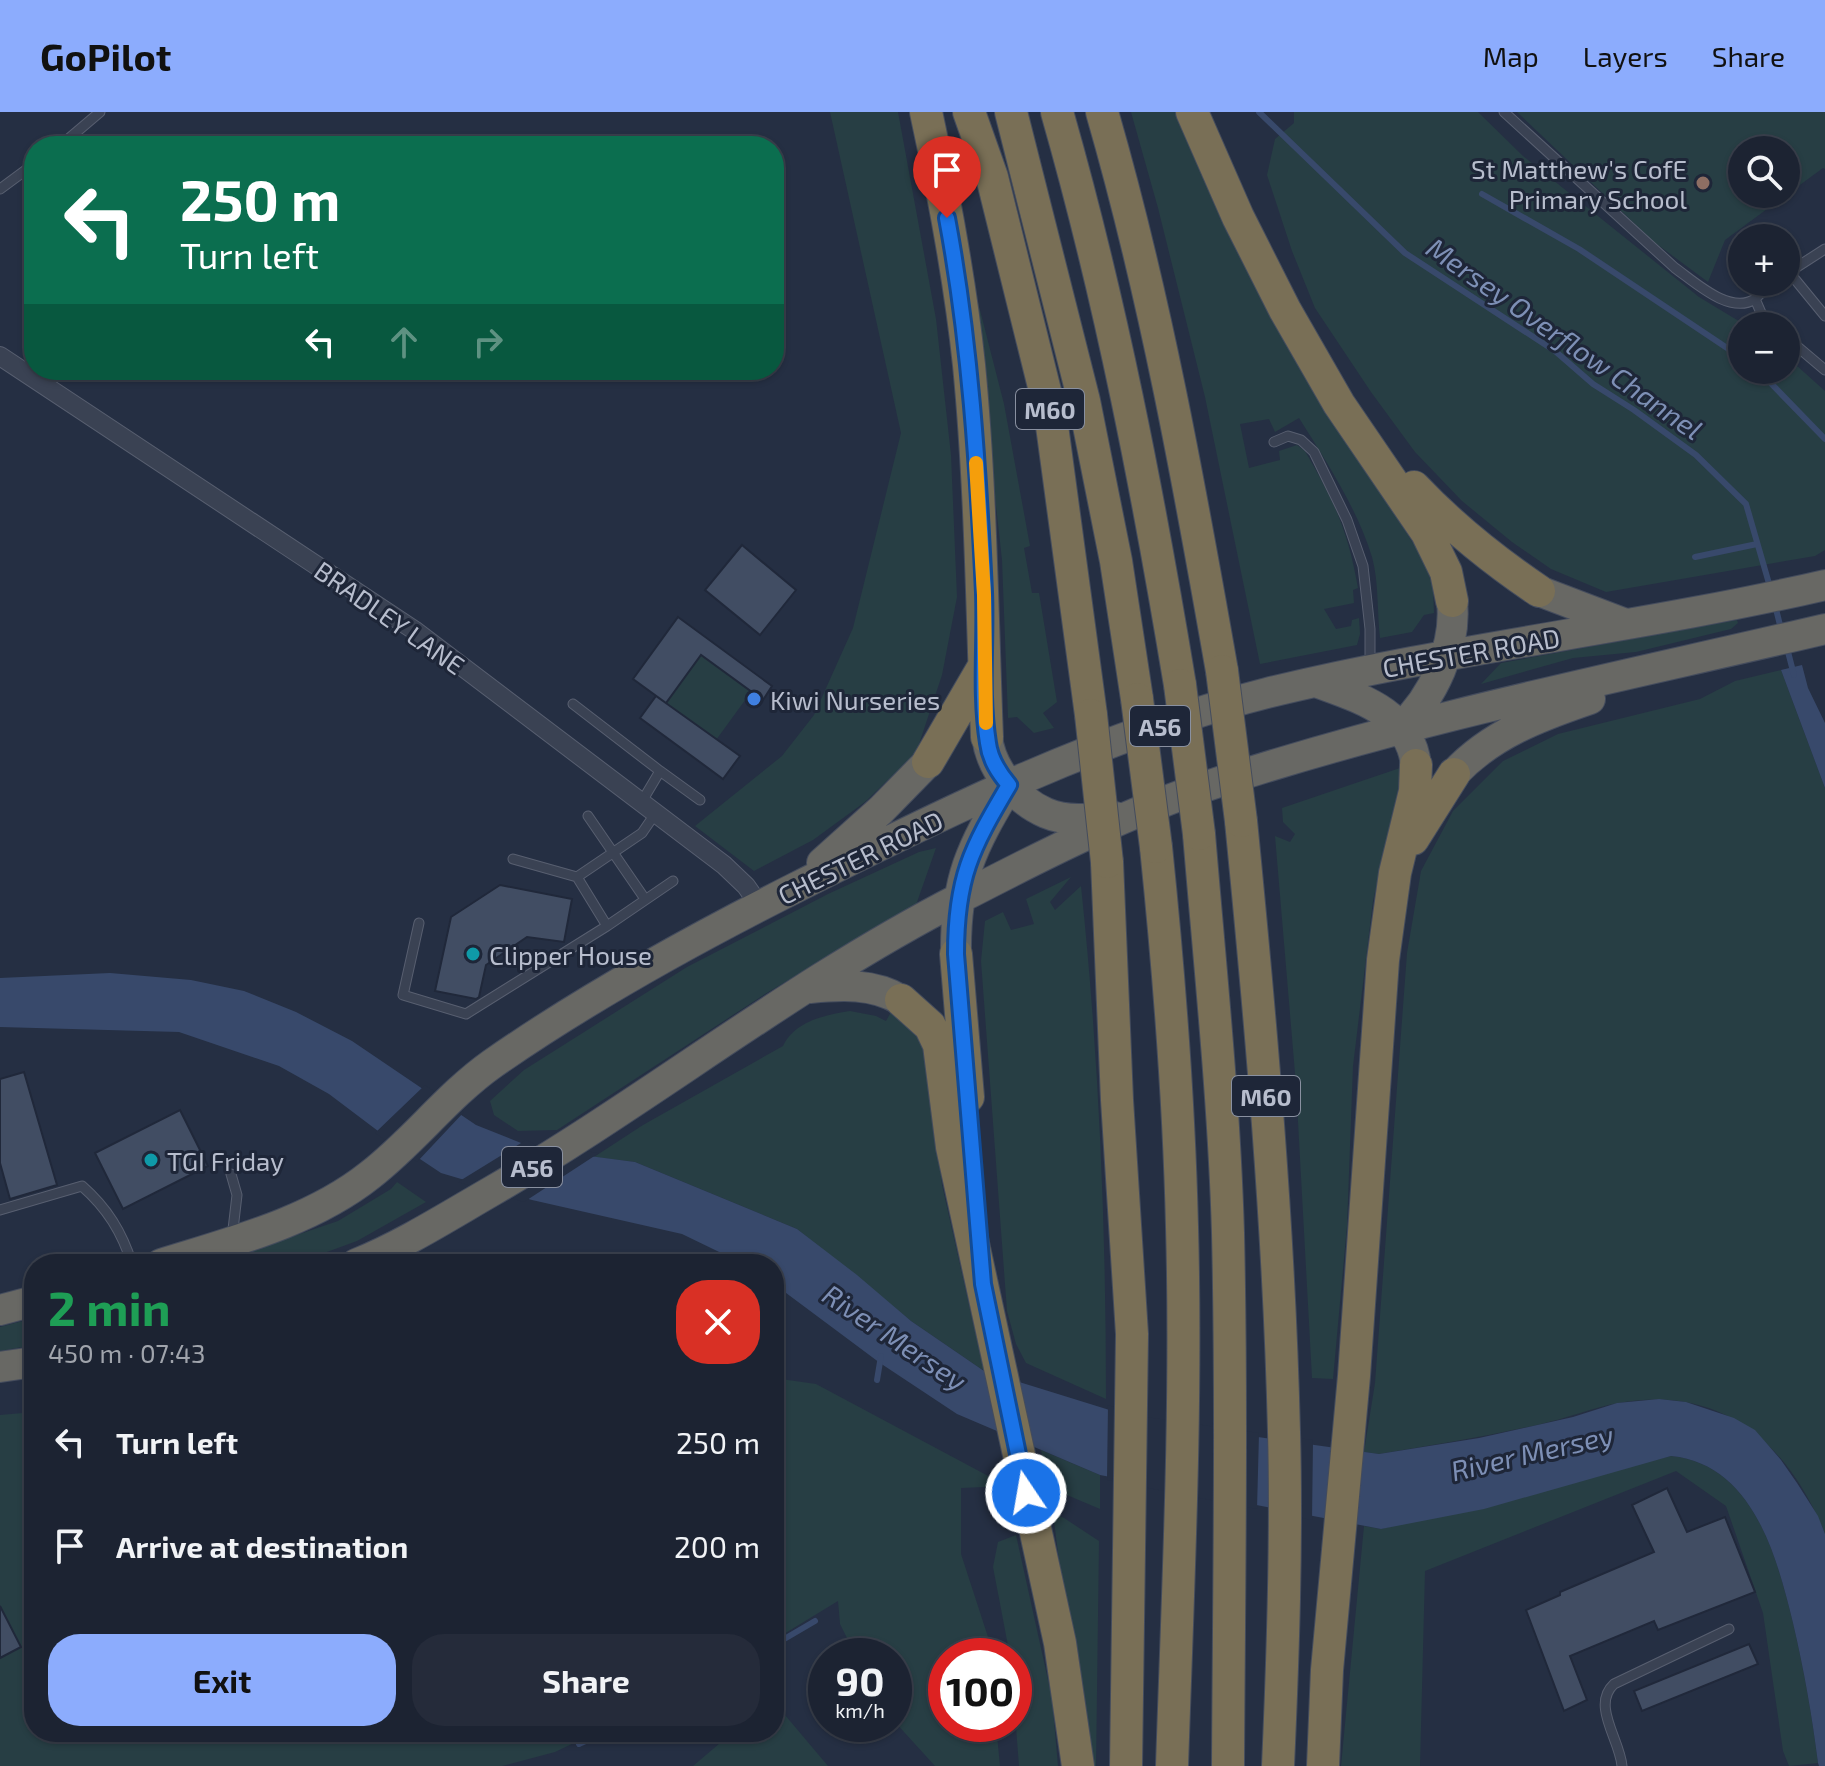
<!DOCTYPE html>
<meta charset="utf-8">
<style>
body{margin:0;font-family:"Exo 2",sans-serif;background:#252b3a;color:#f1f3f6;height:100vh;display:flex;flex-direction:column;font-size:30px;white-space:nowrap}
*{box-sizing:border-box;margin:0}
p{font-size:26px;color:#a0a4ac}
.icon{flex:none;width:44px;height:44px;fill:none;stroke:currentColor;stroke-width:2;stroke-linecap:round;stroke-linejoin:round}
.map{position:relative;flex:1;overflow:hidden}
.sheet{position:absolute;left:24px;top:1142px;width:760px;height:488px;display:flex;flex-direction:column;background:#1c2332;border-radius:32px;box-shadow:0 2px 6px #0004,0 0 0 2px #3a404d}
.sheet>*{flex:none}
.banner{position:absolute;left:24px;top:24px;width:760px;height:244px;border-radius:32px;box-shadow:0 2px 6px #0004,0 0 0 2px #3a404d;background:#0b6e4f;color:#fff;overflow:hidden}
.buttons{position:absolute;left:1728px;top:24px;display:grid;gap:16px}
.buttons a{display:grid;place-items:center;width:72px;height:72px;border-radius:50%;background:#1c2332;box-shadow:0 2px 6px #0004,0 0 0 2px #3a404d;font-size:40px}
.speed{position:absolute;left:808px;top:1526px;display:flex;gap:16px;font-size:40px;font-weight:700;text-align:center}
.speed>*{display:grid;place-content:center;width:104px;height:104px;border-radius:50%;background:#1c2332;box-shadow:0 2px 6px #0004,0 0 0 2px #3a404d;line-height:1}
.speed small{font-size:20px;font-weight:400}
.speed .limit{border:12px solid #d22;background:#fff;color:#111}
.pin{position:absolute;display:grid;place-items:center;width:68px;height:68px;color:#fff;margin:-82px -34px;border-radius:50% 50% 50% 0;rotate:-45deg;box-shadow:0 0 8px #0007}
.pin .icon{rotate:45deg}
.me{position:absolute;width:88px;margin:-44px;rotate:348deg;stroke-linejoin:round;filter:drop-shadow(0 0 6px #0008)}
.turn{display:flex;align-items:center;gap:28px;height:168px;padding:0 24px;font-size:36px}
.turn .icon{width:104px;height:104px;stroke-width:2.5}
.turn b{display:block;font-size:56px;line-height:68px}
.lanes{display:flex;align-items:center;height:76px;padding:0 24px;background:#0003;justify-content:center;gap:40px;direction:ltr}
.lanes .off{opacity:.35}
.round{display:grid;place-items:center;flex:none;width:84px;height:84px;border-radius:32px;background:#252b3a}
.head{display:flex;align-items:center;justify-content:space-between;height:136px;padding:0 24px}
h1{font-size:48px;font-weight:700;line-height:60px;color:#1e9e55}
.button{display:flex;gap:16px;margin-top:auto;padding:16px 24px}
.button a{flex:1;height:92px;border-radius:32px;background:#8cacfd;color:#111;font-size:32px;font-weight:700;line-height:92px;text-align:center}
.button a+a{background:#252b3a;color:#f1f3f6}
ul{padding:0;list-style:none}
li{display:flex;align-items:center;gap:24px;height:104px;padding:0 24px}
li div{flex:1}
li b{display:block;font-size:30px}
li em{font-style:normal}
header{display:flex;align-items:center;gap:48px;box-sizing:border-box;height:112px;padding:0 40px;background:#8cacfd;color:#111}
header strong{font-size:38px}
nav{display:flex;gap:44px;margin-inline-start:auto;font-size:28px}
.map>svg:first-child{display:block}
.green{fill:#273e44;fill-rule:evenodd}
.water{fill:#38496b}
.pier{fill:#252f43}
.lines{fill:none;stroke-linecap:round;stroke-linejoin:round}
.stream{stroke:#38496b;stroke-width:6}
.building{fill:#414d63;stroke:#20283a;stroke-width:2}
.service-casing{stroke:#585f70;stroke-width:11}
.minor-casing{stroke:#585f70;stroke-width:20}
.trunk-casing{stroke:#444c5d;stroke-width:32}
.motorway-casing{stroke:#444c5d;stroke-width:34}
.service{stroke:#3a4253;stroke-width:9}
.minor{stroke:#3a4253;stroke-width:18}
.trunk{stroke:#686864;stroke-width:30}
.motorway{stroke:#796f56;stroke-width:32}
.motorway-bridge-casing{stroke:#444c5d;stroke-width:34;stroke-linecap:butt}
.motorway-bridge{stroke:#796f56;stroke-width:32}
.route-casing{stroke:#114b97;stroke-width:20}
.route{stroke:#1a73e8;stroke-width:14}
.slow{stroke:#f59e0b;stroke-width:14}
.education-dot{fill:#8d6e63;stroke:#1e2638;stroke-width:3}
.shop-dot{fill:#3f7fe0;stroke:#1e2638;stroke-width:3}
.culture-dot{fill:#0f9aa8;stroke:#1e2638;stroke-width:3}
.labels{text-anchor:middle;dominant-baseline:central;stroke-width:6;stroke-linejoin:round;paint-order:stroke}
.shield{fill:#1e2638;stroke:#8990a0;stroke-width:2}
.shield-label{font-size:24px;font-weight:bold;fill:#b7bdcd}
.poi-label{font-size:26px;fill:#b7bdcd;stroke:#1e2638;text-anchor:start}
.street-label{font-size:26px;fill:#b7bdcd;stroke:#1e2638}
.water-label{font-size:28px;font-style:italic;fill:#7d8fb5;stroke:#1e2638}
</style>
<header>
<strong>GoPilot</strong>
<nav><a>Map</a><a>Layers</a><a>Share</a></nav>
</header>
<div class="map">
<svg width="1825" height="1654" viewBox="0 0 1825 1654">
<rect width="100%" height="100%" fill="#252f43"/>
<path class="green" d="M830 0H898L936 207 951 343 957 485 942 563 916 641 865 690 813 728 754 759 695 714 782 644 814 603 853 516 901 321Z
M1131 0H1180L1303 260 1424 448 1433 475 1434 501 1424 503 1412 520 1380 526C1377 501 1379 470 1372 445 1357 396 1326 349 1299 306L1275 320 1269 307 1240 312 1249 356 1280 348 1279 339 1297 333 1305 339C1334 389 1348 418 1358 476L1353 478 1354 491 1324 497 1336 517 1351 514 1352 508 1359 506 1360 522 1357 533 1260 552 1205 285 1158 96Z
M1294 0H1478L1523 44 1699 185 1747 214H1742V258H1786V244L1825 279V438L1815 444 1606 480 1551 457 1512 430 1462 389 1415 340 1371 280 1315 196 1292 139 1267 63 1275 27 1294 11Z
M1517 0H1825V57L1823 56 1725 128 1708 170 1654 130ZM1742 38H1786V82H1742Z
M970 159 1004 292 1030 434 1024 436 1032 481H1039L1057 590 1043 601 1054 616 1034 621 1017 605 1008 606 1002 448Z
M1737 508 1738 511 1731 517 1636 540 1573 546 1481 572 1501 551Z
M701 543 751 580 716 628 666 591Z
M1781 558 1825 676V1422C1788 1331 1722 1272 1618 1291 1592 1296 1567 1306 1541 1312 1488 1324 1434 1333 1379 1342L1364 1340 1375 1271 1407 841 1421 759 1453 699 1503 649 1558 622 1700 587 1735 569Z
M1403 655 1373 789 1353 954 1347 1114 1333 1267 1312 1266 1296 973 1275 724 1290 730 1295 722 1283 710 1282 696Z
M936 736 916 793 765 882 557 1018 518 1019 494 1003 490 989 524 958 687 855 828 782 919 740Z
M1071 765 1050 790 1055 798 1081 774C1099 944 1106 1115 1106 1287L1026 1251 1016 1232 1007 1199 981 849 985 809 1003 800 1011 818 1034 812 1026 787Z
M850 899 876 904 886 909 891 900 915 922 930 950 942 1073 984 1259 911 1209 797 1117 635 1050 594 1045 643 1013 783 934C795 909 825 903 850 899Z
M397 1070 426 1090 357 1129 294 1152H224L223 1148 338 1109 391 1077Z
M34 1206V1233L0 1239V1215Z
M774 1266 816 1272 1007 1374 961 1376V1442L989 1528 990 1544H946V1612H996L1000 1654H935L894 1609V1544H856L840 1512 838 1489 774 1528Z
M34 1300V1620H597L555 1640 502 1654H0V1303Z
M1041 1338 1100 1363V1397L1048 1375Z
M1671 1344C1753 1352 1777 1445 1793 1511 1804 1558 1812 1603 1818 1651L1789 1654 1783 1639 1763 1501 1726 1394 1676 1359 1425 1459 1420 1654H1341L1364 1414 1381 1417Z
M1053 1401 1064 1406 1099 1429 1096 1654H1085Z
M1016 1423 1052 1586 1058 1654H1019L1014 1589V1544H1010L993 1455 998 1430Z
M774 1590 828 1654H693L733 1620H774Z"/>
<path class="water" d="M1802 553 1808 576 1825 611V676L1781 558Z
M110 861 191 868 244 879 296 900 352 929 476 1013 536 1037 635 1050 797 1117 857 1163 911 1209 984 1259 1145 1309 1379 1342 1479 1326 1573 1305 1617 1291 1659 1287 1686 1290 1734 1306 1755 1318 1781 1348 1797 1371 1818 1404 1825 1422V1654H1819L1818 1651C1812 1603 1804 1558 1793 1511 1777 1445 1753 1352 1671 1344L1484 1397 1381 1417 1100 1363 957 1302 880 1251 774 1172V1152H744L682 1122 532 1088 441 1061 378 1019 329 982 279 954 179 920 0 915V866Z"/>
<path class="pier" d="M425 973 464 1000 417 1050 375 1021Z
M526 1028 537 1033 599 1041 524 1090 458 1070Z
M1108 1293 1146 1305 1259 1321 1257 1397 1107 1368Z
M1272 1323 1313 1328 1312 1408 1273 1400Z"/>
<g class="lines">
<path class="stream" d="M1259 0 1405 141 1555 239 1593 272 1634 298 1696 343 1746 392 1770 475
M1482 82 1579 137 1742 246
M1758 258 1825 327
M1695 445 1757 432
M1775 493 1781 517
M1787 536 1794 563
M877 1268 881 1244
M774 1533 815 1509
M579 1632 605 1620"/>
</g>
<path class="building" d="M742 433 796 478 760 523 705 478Z
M678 505 772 574 763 588 701 543 666 591 633 567Z
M656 584 740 644 723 667 640 606Z
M500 773 572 787 564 830 527 825 486 853 479 885 476 887 435 879 451 805Z
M24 960 57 1073 10 1087 0 1051V967Z
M180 998 208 1054 123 1097 95 1041Z
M1667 1376 1687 1420 1725 1405 1755 1480 1658 1518 1654 1509 1570 1544 1587 1588 1564 1599 1526 1498 1560 1483V1480L1654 1440 1632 1393Z
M0 1494 21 1535 0 1546Z
M1749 1532 1758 1552 1642 1599 1634 1579Z"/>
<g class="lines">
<defs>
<path id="service" d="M1504 0 1675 156C1696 171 1730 203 1755 187L1762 203 1774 214
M60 34 100 0
M0 77 34 52
M1789 160 1825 204
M1786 162 1825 137
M1755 187 1772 170
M1786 225 1825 258
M1274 330 1288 324 1301 328 1314 340 1347 408 1363 454 1370 517V555
M573 592 660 659 641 691
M660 659 700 688
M588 704 645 787
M513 747 577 765 607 814
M577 765 642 721 655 702
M419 811 403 883 466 902 607 814 673 769
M231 1062 237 1083 232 1126
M0 1098 82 1074C107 1096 122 1120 132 1152
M1622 1654C1620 1628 1591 1593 1614 1572L1729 1517"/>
<path id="minor" d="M0 244 414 518 724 753 746 774 760 794"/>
<path id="trunk" d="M1539 479 1623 511
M1316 570C1359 586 1410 600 1416 653
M1400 616C1433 586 1457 534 1452 489
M987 625C991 657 1016 688 1046 701 1067 710 1093 707 1115 705
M1454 662C1491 622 1540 604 1590 587
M822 751 881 698 928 650
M956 842C955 767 971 736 1009 673
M810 876C841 873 873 871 901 888
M161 1152C231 1130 311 1110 370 1063 414 1029 447 984 492 952 585 887 692 828 793 777 945 700 1101 623 1267 581 1451 536 1640 516 1825 473
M356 1152C403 1133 447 1105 492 1079 650 987 796 870 960 786 1043 743 1129 699 1219 670 1418 605 1621 565 1825 517
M0 1198 34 1189
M0 1255 34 1250"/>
<path id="motorway" d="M926 0C944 83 960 168 969 253 981 377 982 501 987 625
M969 0 992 65 1050 299 1091 603
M1011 0 1084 289 1116 449 1137 587
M1057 0C1111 189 1148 380 1180 573
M1102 0C1155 183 1189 371 1222 559
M1192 0 1238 105 1285 198 1339 292 1427 421 1446 460 1452 489
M1414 375C1452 415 1493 448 1539 479
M928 650 984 554
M1241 709C1261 912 1279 1116 1284 1320 1287 1431 1283 1543 1278 1654
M1199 722C1210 855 1224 987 1228 1121 1232 1298 1229 1476 1228 1654
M1413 727 1454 662
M1156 735C1169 861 1179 988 1182 1115 1187 1295 1178 1475 1172 1654
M1107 750 1117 988 1132 1222 1126 1654
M956 842 968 985
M901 888 930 914 939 933 952 1035 1060 1531 1078 1654
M1323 1654 1327 1558 1354 1264 1383 848 1395 761 1415 679 1416 653"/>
</defs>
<use href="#service" class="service-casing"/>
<use href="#minor" class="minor-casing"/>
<use href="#trunk" class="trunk-casing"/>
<use href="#motorway" class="motorway-casing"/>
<use href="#service" class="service"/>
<use href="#minor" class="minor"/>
<use href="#trunk" class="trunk"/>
<use href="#motorway" class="motorway"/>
<defs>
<path id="motorway-bridge" d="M1222 559 1241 709
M1180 573 1199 722
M1137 587 1156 735
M1091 603 1107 750"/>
</defs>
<use href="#motorway-bridge" class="motorway-bridge-casing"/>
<use href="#motorway-bridge" class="motorway-bridge"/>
</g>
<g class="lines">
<defs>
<path id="route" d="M947 106C970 229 978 355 984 480 986 530 980 581 988 631 990 648 999 661 1009 673 971 737 956 766 956 842L983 1172 1026 1381"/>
</defs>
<use href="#route" class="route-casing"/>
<use href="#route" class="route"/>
<path class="slow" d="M976 351 984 483 986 611"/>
</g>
<circle class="education-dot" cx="1703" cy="71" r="8"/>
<circle class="shop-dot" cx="754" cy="587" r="8"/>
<g class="culture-dot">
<circle cx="473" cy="842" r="8"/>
<circle cx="151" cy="1048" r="8"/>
</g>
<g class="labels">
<g class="shield">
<rect x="1016" y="277" width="68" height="40" rx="6"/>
<rect x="1130" y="594" width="60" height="40" rx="6"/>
<rect x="1232" y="964" width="68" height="40" rx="6"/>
<rect x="502" y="1035" width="60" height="40" rx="6"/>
</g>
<g class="shield-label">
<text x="1050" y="297">M60</text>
<text x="1160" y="614">A56</text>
<text x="1266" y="984">M60</text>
<text x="532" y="1055">A56</text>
</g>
<g class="poi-label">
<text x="1687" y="56" text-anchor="end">St Matthew's CofE<tspan x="1687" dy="30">Primary School</tspan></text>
<text x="770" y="587">Kiwi Nurseries</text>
<text x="489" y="842">Clipper House</text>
<text x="167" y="1048">TGI Friday</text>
</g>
<g class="street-label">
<text transform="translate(390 505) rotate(35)">BRADLEY LANE</text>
<text transform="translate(1471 540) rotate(-10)">CHESTER ROAD</text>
<text transform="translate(860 745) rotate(-26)">CHESTER ROAD</text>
</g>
<g class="water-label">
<text transform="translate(1565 226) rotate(35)">Mersey Overflow Channel</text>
<text transform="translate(895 1225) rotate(34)">River Mersey</text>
<text transform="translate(1532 1340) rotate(-13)">River Mersey</text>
</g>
</g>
</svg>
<div class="buttons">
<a><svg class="icon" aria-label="search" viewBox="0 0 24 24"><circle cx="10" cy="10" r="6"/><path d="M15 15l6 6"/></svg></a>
<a>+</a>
<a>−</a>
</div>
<div class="speed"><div>90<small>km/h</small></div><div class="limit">100</div></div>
<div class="pin" style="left:947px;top:106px;background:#d93025"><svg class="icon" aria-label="arrive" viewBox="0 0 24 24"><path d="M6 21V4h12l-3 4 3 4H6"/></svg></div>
<svg class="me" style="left:1026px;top:1381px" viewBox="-20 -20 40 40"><circle r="17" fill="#1a73e8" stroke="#fff" stroke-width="3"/><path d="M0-11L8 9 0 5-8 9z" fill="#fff"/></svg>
<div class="banner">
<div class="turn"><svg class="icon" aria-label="left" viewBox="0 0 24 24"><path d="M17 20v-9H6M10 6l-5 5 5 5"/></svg><div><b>250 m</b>Turn left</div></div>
<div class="lanes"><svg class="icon" aria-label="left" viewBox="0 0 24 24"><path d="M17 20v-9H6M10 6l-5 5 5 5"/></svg><svg class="icon off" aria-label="ahead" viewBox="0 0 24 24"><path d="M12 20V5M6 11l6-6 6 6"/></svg><svg class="icon off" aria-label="right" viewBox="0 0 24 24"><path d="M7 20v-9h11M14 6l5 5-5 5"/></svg></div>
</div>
<section class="sheet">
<div class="head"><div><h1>2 min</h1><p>450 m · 07:43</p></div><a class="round" style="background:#d93025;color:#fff"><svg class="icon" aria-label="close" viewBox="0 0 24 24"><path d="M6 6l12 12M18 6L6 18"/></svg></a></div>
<ul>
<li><svg class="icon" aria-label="left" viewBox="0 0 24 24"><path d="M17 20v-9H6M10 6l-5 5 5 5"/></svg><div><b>Turn left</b></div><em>250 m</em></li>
<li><svg class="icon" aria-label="arrive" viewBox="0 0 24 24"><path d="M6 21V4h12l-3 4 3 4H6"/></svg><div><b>Arrive at destination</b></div><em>200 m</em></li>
</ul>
<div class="button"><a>Exit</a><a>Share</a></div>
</section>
</div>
